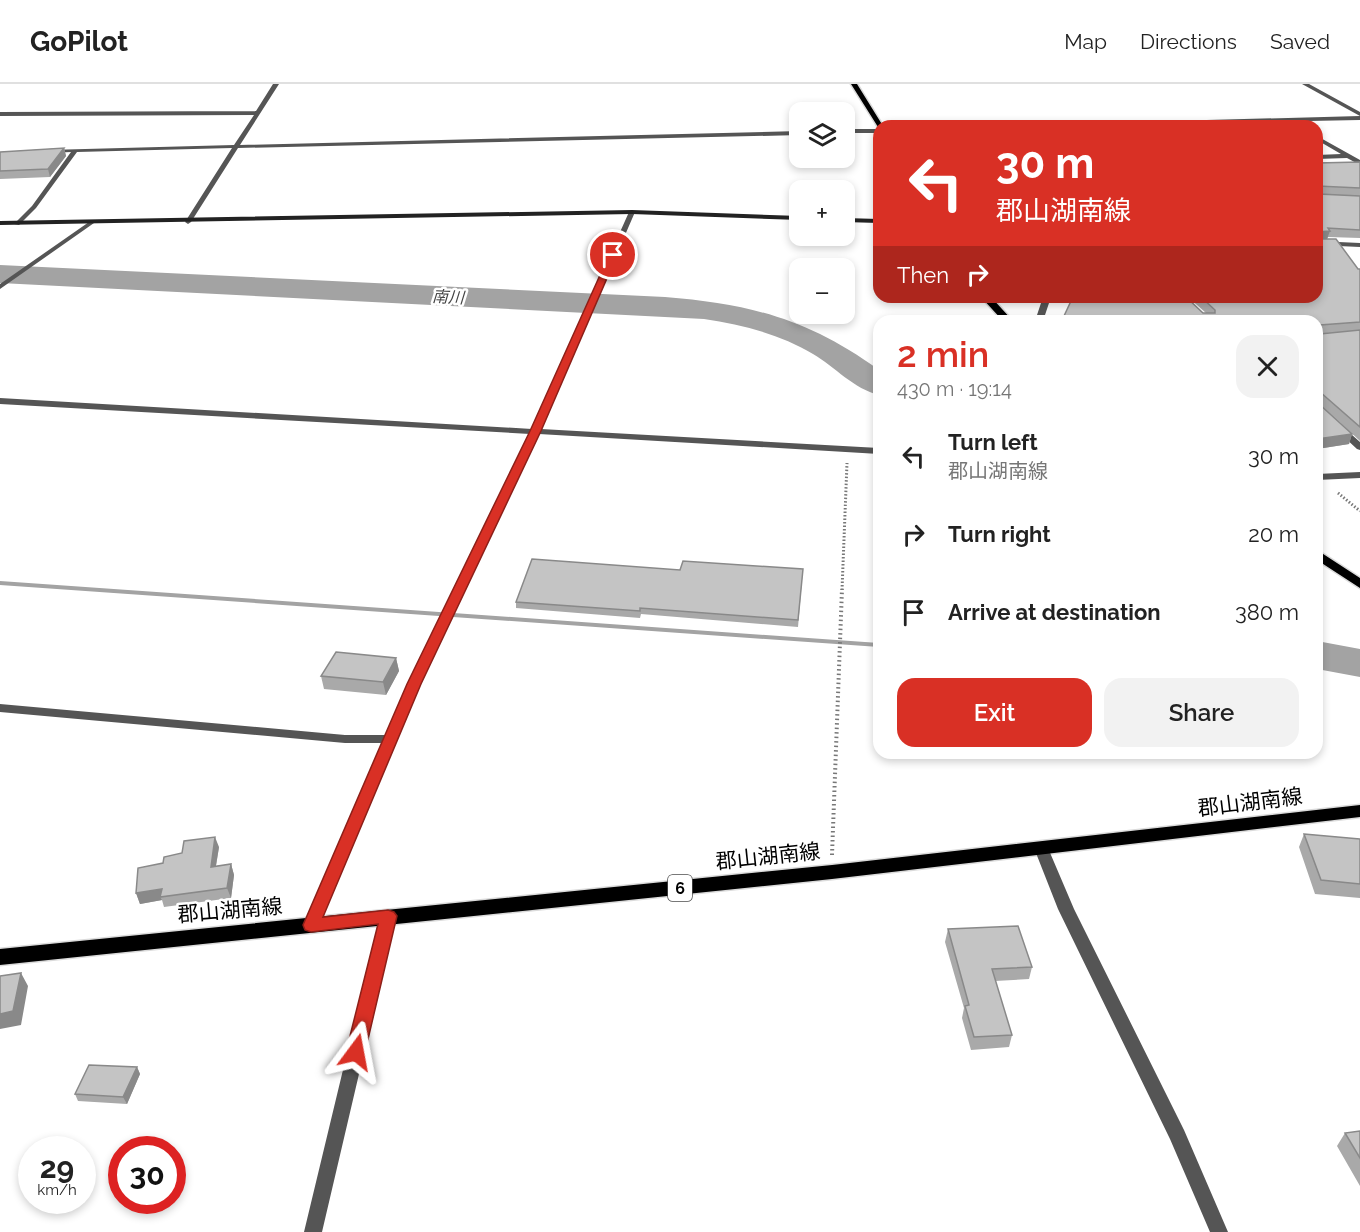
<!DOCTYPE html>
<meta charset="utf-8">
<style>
body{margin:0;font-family:Raleway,"Noto Sans JP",sans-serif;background:#f2f2f2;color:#222;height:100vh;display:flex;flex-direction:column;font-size:22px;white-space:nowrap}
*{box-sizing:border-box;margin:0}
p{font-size:20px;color:#767676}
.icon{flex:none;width:33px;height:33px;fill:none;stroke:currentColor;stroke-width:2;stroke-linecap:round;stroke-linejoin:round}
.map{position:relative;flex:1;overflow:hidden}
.sheet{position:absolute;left:873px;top:231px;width:450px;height:444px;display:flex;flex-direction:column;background:#fff;border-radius:18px;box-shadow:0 3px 9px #0003}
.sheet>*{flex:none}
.hud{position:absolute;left:873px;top:36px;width:450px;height:183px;border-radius:18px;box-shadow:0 3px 9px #0003;background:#d93025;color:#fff;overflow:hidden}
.fabs{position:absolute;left:789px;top:18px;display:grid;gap:12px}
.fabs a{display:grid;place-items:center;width:66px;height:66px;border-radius:12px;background:#fff;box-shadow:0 3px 9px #0003;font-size:30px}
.speed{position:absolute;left:18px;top:1052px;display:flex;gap:12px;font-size:30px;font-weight:700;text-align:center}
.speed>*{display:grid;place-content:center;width:78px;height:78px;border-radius:50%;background:#fff;box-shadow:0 3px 9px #0003;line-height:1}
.speed small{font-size:15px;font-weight:400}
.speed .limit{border:9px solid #d22;background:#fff;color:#111}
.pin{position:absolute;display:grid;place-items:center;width:51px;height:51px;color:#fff;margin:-26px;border:3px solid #fff;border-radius:50%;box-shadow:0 2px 6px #0007}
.me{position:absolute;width:66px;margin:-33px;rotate:13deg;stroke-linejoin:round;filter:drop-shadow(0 0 4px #0008)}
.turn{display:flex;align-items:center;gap:21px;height:126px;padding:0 24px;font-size:27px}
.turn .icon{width:78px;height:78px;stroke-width:2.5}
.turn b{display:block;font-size:42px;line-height:51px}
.then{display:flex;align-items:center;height:57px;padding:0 24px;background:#0003;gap:12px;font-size:22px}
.round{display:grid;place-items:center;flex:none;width:63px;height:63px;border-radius:18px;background:#f2f2f2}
.headline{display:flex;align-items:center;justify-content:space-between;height:102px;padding:0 24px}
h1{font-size:36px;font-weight:600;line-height:45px;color:#d93025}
.primary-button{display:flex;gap:12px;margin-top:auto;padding:12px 24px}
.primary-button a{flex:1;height:69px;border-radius:18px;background:#d93025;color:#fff;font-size:24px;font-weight:600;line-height:69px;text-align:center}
.primary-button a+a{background:#f2f2f2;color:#222}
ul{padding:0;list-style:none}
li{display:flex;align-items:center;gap:18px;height:78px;padding:0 24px}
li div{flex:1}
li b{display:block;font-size:22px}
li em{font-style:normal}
header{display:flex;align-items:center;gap:36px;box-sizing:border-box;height:84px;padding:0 30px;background:#fff;border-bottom:2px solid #e0e0e0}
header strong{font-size:28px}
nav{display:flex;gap:33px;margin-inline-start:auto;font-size:21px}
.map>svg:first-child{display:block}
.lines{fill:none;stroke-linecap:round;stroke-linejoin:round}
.stream{fill:#a3a3a3;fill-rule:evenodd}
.river{fill:#a3a3a3;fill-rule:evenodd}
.primary-casing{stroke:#dbdbdb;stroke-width:3}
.path-far1{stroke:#777;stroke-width:3;stroke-dasharray:1.5 2;stroke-linecap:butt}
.path{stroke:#777;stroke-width:4;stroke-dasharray:1.5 3;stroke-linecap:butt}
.street{fill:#555;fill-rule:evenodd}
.secondary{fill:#222;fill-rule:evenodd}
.primary{fill:#000;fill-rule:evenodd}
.wall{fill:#a9a9a9}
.shaded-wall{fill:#898989}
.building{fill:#c4c4c4;stroke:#898989;stroke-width:1.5}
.route{fill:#d93025;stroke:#8d1f18;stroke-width:1.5}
.labels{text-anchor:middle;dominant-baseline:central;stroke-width:5;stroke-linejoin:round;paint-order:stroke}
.far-water-label{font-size:16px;font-style:italic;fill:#444;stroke:#fff}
.shield{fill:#fff;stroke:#4c4c4c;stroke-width:1.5}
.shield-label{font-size:16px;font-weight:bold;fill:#000}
.near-street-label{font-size:21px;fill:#000;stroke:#fff}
</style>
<header>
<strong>GoPilot</strong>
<nav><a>Map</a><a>Directions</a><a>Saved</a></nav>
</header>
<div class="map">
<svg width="1360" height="1148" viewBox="0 0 1360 1148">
<rect width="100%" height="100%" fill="#fff"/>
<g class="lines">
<path class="stream" d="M0 497 879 559V563L0 501Z"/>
<path class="river" d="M0 181 665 213C751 220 808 235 879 286V311C854 305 835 283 813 270 780 250 743 241 704 235L0 199Z
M1317 557 1360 565V593L1317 585Z"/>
<defs>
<path id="primary" d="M851 0H857L883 42 878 43Z
M981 213H991L1013 237H1003Z
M1317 466 1360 494V504L1317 476Z
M1360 721V733L832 795 0 881V865L832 781Z"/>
</defs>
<use href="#primary" class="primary-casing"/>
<path class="path-far1" d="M1338 409 1360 427
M842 506 847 379"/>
<path class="path" d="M832 771 842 505"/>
<path class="street" d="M273 0H279L240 61 800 47V51L238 64 191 138 188 140 185 138 232 64 77 68 36 124 19 141 14 140 32 122 71 68 50 69 48 66 234 61 254 31 0 32V28L256 27Z
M1302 0H1309L1360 28V32Z
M1360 32V36L1054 42 1057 40Z
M844 45H879V49H844Z
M1317 52 1360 76V81L1347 74 1317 75V71L1341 70 1317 56Z
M632 126 635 128 541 345 879 364V370L539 350 420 600 316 845 311 847 306 845 303 841 382 659H345L0 628V620L345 651H386L408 600 530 350 0 320V314L532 345 629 128Z
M89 138 94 139 0 205V200Z
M1317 157 1360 159V163L1317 161Z
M1043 213H1051L1043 237H1035Z
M1317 320 1360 358V366L1357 365 1317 328Z
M1360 388V394L1317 396V390Z
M1041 759 1046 760 1048 764 1074 825 1184 1046 1228 1148H1210L1170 1055 1058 825 1034 764 1036 760Z
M388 826 393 828 396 832 322 1148H304L380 832 383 828Z"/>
<path class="secondary" d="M632 126 800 132V136L632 130 0 141V137Z
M844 134 879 135V139L844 138Z"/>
<use href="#primary" class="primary"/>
</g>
<path class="wall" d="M64 64 66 72 50 93 0 95V68Z
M1360 78V154L1328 153 1327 155 1358 185H1360V357L1329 328 1352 350 1349 360 1317 365V237H1063L1064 232 1084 218 1083 213H1186L1203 229H1206L1188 213H1317V79Z
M803 485 798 543 641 530 640 534 516 524V518L680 486Z
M396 574 399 587 386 611 324 605 321 592Z
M1304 750 1360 755V814L1315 810 1299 763Z
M219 763 216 782 231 780 234 791 231 814 164 823 162 816 140 820 136 809 163 779Z
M948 845 1032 883 1029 895 995 897 1012 951 1009 963 971 966 962 934 964 924 945 858Z
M137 983 140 990 127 1020 78 1017 75 1010Z
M1360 1047V1102L1337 1062 1345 1049Z"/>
<path class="shaded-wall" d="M64 64 66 72 50 93 48 85Z
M1330 147 1327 155 1317 157V148Z
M1352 350 1349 360 1317 365V355Z
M396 574 399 587 386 611 383 598Z
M215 753 219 763 214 793 211 783Z
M231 780 234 791 231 814 227 804Z
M162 805 160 813 162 816 140 820 136 809Z
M21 889 28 902 21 941 0 945V930Z
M137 983 140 990 127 1020 123 1013Z"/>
<path class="building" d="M64 64 48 85 0 87V68Z
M1360 78V104L1318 102 1319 110 1360 112V146L1328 144 1330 147 1317 148 1320 155H1336L1358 185H1360V238L1320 241 1318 248 1320 250 1360 246V343L1320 308 1319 320 1352 350 1317 355V237H1071L1064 232 1071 217 1087 218 1086 213H1186L1203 229H1215V226L1201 213H1317V79Z
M532 475 680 486 683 477 803 485 798 536 640 524V527L516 518Z
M336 568 396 574 383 598 321 592Z
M1304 750 1360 755V800L1321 796Z
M215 753 211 783 231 780 227 804 160 813 162 805 136 809 138 784 163 779 164 773 182 769 184 757Z
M1018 842 1032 883 992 885 1012 951 974 953 965 922 969 921 948 845Z
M21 889 13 927 0 930V892Z
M89 981 137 983 123 1013 75 1010Z
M1360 1047V1074L1345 1049Z"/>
<path class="route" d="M613 169 617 171 541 347 421 600 323 833 388 826 394 828 397 832 365 968 363 973 356 976 349 973 346 968 378 840 311 848 305 846 303 841 407 600 530 347 609 171Z"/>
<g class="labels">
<g class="far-water-label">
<text transform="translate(448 213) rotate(3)">南川</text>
</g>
<rect class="shield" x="668" y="791" width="24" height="26" rx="4.5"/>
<g class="shield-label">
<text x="680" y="804">6</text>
</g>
<g class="near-street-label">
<text transform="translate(1250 718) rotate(-7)">郡山湖南線</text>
<text transform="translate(768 772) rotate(-6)">郡山湖南線</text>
<text transform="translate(230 826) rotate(-5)">郡山湖南線</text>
</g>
</g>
</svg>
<div class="fabs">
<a><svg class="icon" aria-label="layers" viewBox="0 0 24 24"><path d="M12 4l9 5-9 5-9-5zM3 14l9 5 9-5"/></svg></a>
<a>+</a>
<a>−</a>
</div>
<div class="speed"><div>29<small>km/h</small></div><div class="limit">30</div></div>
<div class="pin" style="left:613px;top:171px;background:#d93025"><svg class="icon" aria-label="arrive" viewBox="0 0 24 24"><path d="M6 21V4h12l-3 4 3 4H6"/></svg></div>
<svg class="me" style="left:356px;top:968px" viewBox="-20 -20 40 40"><path d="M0-17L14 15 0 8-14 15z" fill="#d93025" stroke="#fff" stroke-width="4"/></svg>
<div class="hud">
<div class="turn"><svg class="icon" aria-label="left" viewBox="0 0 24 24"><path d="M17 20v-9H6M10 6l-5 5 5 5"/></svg><div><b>30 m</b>郡山湖南線</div></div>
<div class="then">Then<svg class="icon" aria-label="right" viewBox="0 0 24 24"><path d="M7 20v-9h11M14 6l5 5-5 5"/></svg></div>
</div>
<section class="sheet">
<div class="headline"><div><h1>2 min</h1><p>430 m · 19:14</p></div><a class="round"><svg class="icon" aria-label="close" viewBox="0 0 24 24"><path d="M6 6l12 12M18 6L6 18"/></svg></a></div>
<ul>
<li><svg class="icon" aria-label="left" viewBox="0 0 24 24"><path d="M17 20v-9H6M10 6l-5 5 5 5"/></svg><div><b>Turn left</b><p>郡山湖南線</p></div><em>30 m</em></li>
<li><svg class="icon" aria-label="right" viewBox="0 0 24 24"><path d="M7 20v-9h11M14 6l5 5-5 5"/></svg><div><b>Turn right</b></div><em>20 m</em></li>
<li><svg class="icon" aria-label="arrive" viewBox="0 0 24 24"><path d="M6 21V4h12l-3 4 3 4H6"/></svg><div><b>Arrive at destination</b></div><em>380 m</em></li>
</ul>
<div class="primary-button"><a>Exit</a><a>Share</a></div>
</section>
</div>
